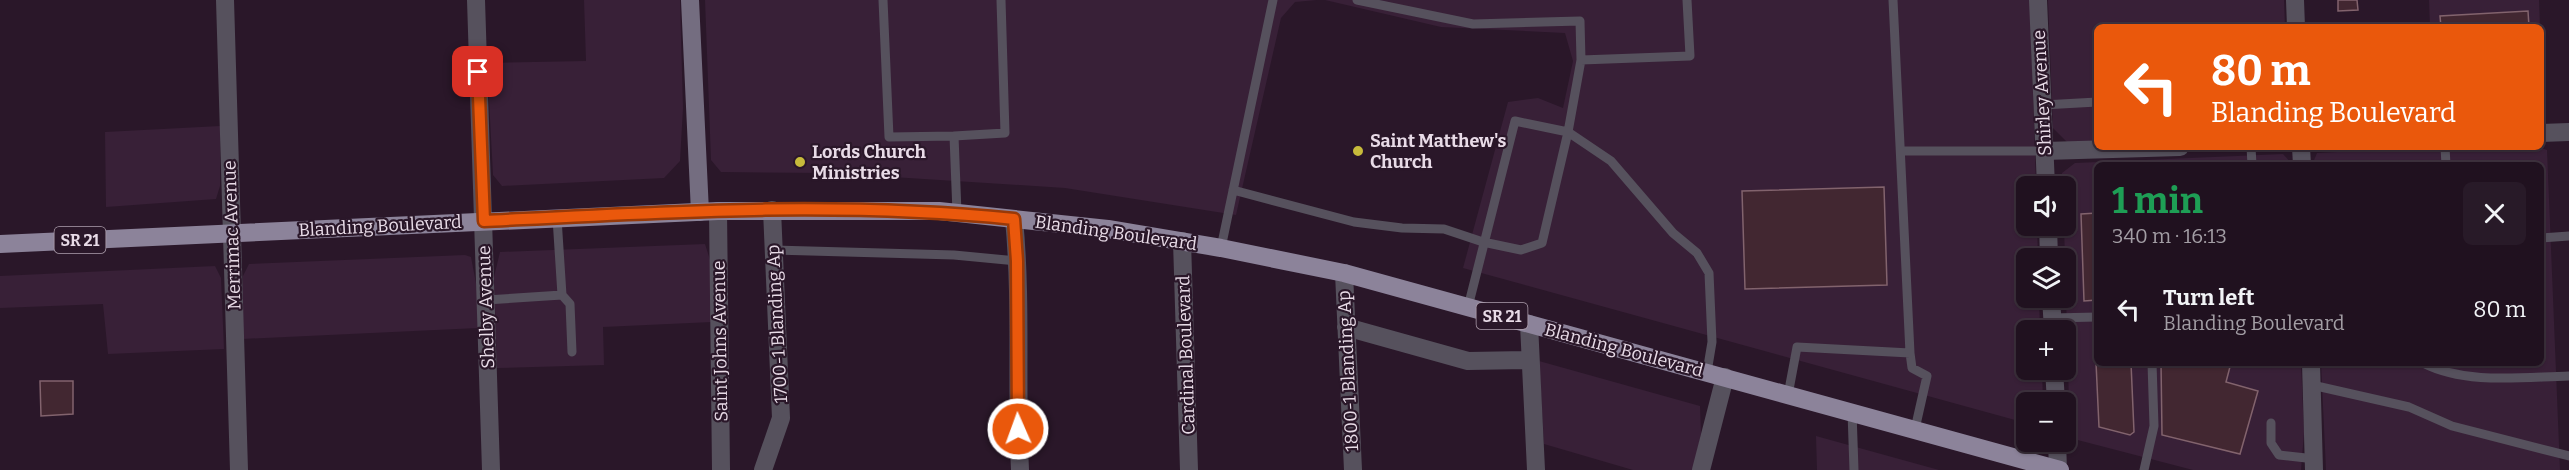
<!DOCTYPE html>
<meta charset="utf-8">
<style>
body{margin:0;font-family:Bitter,serif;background:#281a28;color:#f1f3f6;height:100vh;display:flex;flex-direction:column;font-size:22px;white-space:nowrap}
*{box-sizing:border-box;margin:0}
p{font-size:20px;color:#a29da4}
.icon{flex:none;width:33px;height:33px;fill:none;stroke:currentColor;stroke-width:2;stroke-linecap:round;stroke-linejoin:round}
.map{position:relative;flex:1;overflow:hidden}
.drawer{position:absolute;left:2094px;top:162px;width:450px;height:204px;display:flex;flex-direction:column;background:#20111f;border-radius:9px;box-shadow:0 2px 4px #0004,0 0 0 2px #3d313d}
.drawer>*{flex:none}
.top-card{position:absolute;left:2094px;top:24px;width:450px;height:126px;border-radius:9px;box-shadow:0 2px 4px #0004,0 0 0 2px #3d313d;background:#ea580c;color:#fff;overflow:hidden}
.controls{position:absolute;left:2016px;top:176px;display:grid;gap:12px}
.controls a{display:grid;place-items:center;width:60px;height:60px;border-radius:9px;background:#20111f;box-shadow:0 2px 4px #0004,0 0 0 2px #3d313d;font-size:30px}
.pin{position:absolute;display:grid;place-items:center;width:51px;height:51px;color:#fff;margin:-26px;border-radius:12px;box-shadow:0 3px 9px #0006}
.me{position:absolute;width:66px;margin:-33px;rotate:358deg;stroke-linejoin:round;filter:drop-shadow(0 0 4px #0008)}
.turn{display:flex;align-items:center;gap:21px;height:126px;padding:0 18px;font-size:27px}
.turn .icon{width:78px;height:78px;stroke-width:2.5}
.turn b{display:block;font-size:42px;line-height:51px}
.round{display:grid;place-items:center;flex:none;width:63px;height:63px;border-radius:9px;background:#281a28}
.overview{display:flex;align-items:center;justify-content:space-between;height:102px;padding:0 18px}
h1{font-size:36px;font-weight:700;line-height:45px;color:#1e9e55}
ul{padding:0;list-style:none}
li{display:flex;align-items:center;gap:18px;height:90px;padding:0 18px}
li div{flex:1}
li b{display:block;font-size:22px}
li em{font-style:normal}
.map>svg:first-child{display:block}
.built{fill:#382037}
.building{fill:#422731;stroke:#82636d;stroke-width:1.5}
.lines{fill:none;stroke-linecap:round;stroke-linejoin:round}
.lane{stroke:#56515d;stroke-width:9}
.street{stroke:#56515d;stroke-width:18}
.secondary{stroke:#746d80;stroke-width:18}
.primary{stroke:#8c839a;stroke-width:18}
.route-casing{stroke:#983908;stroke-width:15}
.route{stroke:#ea580c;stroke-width:10}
.poi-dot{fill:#c7bb3b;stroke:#2a1729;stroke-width:2}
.labels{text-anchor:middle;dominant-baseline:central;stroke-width:4.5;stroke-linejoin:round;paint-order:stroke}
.shield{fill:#2a1729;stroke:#afa0ae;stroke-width:1.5}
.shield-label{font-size:16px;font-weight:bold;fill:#e8dbe7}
.street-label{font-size:18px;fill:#e8dbe7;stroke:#2a1729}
.poi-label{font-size:18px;font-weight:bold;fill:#e8dbe7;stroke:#2a1729;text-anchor:start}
</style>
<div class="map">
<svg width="2569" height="470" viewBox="0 0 2569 470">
<rect width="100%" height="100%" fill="#2a1729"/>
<path class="built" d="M584 0H680L683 108 680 161 664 178 502 186 493 175 487 63 586 61Z
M705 0H1317L1295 2 1281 18 1236 215 1065 188 830 173 721 172 711 160Z
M1325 0H2030L2036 186H2026V225H2037L2038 258H2026V297H2039L2040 330H2026V369H2042L2043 402H2026V423L1463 268 1508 102 1538 98 1563 108 1573 61 1565 33 1441 27Z
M2048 0H2284L2285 27H2097V142H2067L2053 128Z
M2429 0H2539L2540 27H2430Z
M220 126V186L216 199 106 207 105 132Z
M2436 147H2539L2547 150 2560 470H2326L2321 363H2541V165H2312L2317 153Z
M2283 154 2293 165H2097V363H2301L2304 433 2301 470H2193L2070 438 2064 225H2066V186H2062V173L2075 163Z
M705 244 711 263 712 322 603 327 604 365 497 368 494 277 500 252Z
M465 255 471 257 478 294V328L242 339 243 276 249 264Z
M215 266 221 278 224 349 108 354 103 304 0 308V276Z
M1539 361 1700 406 1701 434 1693 470H1633L1544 444Z
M1816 436 1939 470H1817Z"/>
<path class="building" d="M2338 0H2357L2358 10 2338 11Z
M2528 11 2529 27H2441L2440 16Z
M1884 187 1887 285 1745 289 1742 191Z
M2097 213V300L2084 301 2081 214Z
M2095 341H2097V363H2131L2134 432 2130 435 2099 427Z
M2161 363H2231L2226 382 2258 391 2240 454 2162 435Z
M40 381H73V414L41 416Z"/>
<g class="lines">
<path class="lane" d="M883 0 889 137 954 136 957 213
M1357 0 1473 24 1580 21 1581 60 1690 56 1687 0
M1893 0 1910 353
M2043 105 2097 102
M954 136 1005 133 1001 0
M2251 147 2252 165
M2445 147 2446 165
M1901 151H2045
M1233 190 1354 222 1402 228 1444 229 1483 242 1521 250 1542 243 1568 132 1611 161 1673 233 1697 253 1709 273 1712 342 1707 372
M2541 238 2569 236
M1221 248 1273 0
M774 250 954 255 1017 261
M562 295 570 304 572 352
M486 300 562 295 557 218
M1468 307 1515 121 1568 132 1581 60
M2052 318 2097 317
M2423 363C2466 385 2522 377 2569 376
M2312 385 2409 407 2452 426 2569 456
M1788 395 1797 347 1910 353 1912 368 1927 376 1915 429
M1852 412 1854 470
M2271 423V443L2279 455 2315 459
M2144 470 2154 426 2152 363"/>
<path class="street" d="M225 0 239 470
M476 0 491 470
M2038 0 2046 186
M2295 0 2296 27
M2541 133 2569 132
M2301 147 2302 165
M2045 151 2180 147
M718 211 721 470
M1014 219C1022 302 1016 386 1020 470
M2048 225 2049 258
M1182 241 1189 470
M1344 273 1353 470
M2051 297 2053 330
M1529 324 1536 470
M1346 327 1468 361 1530 360
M2311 363 2314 470
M2054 369 2056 402
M2057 441 2058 470
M763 470 781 418 772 210
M1701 470 1725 377"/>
<path class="secondary" d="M690 0 700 212"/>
<path class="primary" d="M0 244 718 211H939L1108 229 1221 248 1344 273 2060 470"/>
</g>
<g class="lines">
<defs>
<path id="route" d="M478 72 484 221C660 212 838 201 1014 219L1017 261 1018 429"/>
</defs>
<use href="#route" class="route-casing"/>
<use href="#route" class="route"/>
</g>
<g class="poi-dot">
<circle cx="1358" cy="151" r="6"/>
<circle cx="800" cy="162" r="6"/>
</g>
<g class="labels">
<g class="shield">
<rect x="54.5" y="227" width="51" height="26" rx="4.5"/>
<rect x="1476.5" y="303" width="51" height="26" rx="4.5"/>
</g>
<g class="shield-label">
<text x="80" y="240">SR 21</text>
<text x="1502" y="316">SR 21</text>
</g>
<g class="street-label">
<text transform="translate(2042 93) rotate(-93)">Shirley Avenue</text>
<text transform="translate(380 226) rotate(-3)">Blanding Boulevard</text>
<text transform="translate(1116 233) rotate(8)">Blanding Boulevard</text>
<text transform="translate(232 235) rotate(-92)">Merrimac Avenue</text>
<text transform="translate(486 307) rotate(-92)">Shelby Avenue</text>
<text transform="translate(777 324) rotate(-93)">1700-1 Blanding Ap</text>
<text transform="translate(720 341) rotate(-91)">Saint Johns Avenue</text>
<text transform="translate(1624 350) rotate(15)">Blanding Boulevard</text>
<text transform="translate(1186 355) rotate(-92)">Cardinal Boulevard</text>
<text transform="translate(1348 371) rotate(-93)">1800-1 Blanding Ap</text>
</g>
<g class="poi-label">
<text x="1370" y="141">Saint Matthew's<tspan x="1370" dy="21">Church</tspan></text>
<text x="812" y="152">Lords Church<tspan x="812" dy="21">Ministries</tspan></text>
</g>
</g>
</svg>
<div class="controls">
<a><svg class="icon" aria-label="sound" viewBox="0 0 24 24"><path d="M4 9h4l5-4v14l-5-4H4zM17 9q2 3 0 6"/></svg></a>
<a><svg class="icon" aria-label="layers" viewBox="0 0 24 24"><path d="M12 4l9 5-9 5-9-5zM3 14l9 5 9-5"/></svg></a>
<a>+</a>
<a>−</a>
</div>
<div class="pin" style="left:478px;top:72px;background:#d93025"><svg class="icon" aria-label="arrive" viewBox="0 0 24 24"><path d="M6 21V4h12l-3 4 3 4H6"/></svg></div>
<svg class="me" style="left:1018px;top:429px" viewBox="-20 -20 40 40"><circle r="17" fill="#ea580c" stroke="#fff" stroke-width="3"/><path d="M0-11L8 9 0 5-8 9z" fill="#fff"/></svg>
<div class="top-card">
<div class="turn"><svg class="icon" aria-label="left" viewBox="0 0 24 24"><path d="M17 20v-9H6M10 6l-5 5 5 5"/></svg><div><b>80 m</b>Blanding Boulevard</div></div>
</div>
<section class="drawer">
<div class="overview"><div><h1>1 min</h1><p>340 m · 16:13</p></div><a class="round"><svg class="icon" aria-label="close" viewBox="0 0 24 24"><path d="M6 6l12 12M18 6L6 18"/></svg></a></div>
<ul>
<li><svg class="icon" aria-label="left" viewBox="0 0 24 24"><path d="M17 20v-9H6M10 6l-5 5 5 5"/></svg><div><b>Turn left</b><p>Blanding Boulevard</p></div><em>80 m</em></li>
</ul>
</section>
</div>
